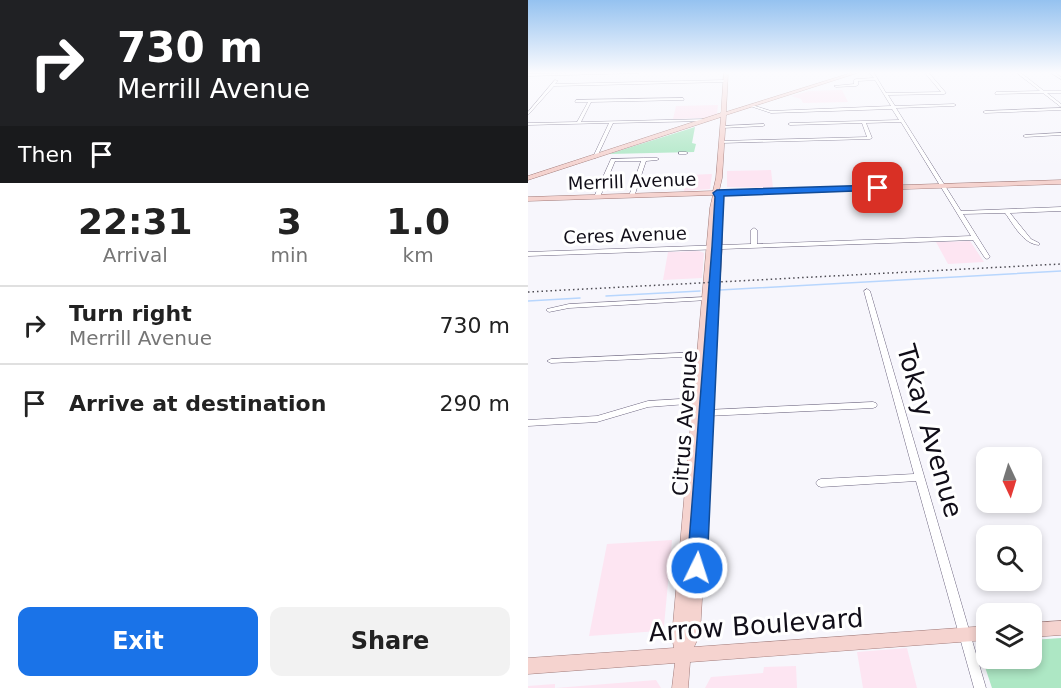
<!DOCTYPE html>
<style>
body{margin:0;font-family:"DejaVu Sans",sans-serif;background:#f2f2f2;color:#222;height:100vh;display:flex;flex-direction:column;font-size:22px;white-space:nowrap}
*{box-sizing:border-box;margin:0}
p{font-size:20px;color:#767676}
.icon{flex:none;width:33px;height:33px;fill:none;stroke:currentColor;stroke-width:2;stroke-linecap:round;stroke-linejoin:round}
.map{position:relative;flex:1;overflow:hidden}
.details{display:flex;flex-direction:column;background:#fff;width:528px}
.details>*{flex:none}
.top-card{background:#202124;color:#fff;overflow:hidden}
.needle{width:39px;rotate:176deg}
.controls{position:absolute;left:448px;top:447px;display:grid;gap:12px}
.controls a{display:grid;place-items:center;width:66px;height:66px;border-radius:12px;background:#fff;box-shadow:0 3px 9px #0003;font-size:30px}
.pin{position:absolute;display:grid;place-items:center;width:51px;height:51px;color:#fff;margin:-26px;border-radius:12px;box-shadow:0 3px 9px #0006}
.me{position:absolute;width:66px;margin:-33px;rotate:4deg;stroke-linejoin:round;filter:drop-shadow(0 0 4px #0008)}
.turn{display:flex;align-items:center;gap:21px;height:126px;padding:0 18px;font-size:27px}
.turn .icon{width:78px;height:78px;stroke-width:2.5}
.turn b{display:block;font-size:42px;line-height:51px}
.then{display:flex;align-items:center;height:57px;padding:0 18px;background:#0003;gap:12px;font-size:22px}
.eta{display:flex;justify-content:space-evenly;align-items:center;height:102px;text-align:center}
.eta b{font-size:36px;font-weight:800;line-height:42px}
.cta{display:flex;gap:12px;margin-top:auto;padding:12px 18px}
.cta a{flex:1;height:69px;border-radius:12px;background:#1a73e8;color:#fff;font-size:24px;font-weight:800;line-height:69px;text-align:center}
.cta a+a{background:#f2f2f2;color:#222}
ul{padding:0;list-style:none}
li{display:flex;align-items:center;gap:18px;height:78px;padding:0 18px;border-top:2px solid #e0e0e0}
li div{flex:1}
li b{display:block;font-size:22px}
li em{font-style:normal}
main{display:flex;flex:1;min-height:0}
.map>svg:first-child{display:block}
.commercial{fill:#fde5f2}
.green{fill:#ade7c4}
.lines{fill:none;stroke-linecap:round;stroke-linejoin:round}
.stream{stroke:#b8d6fd;stroke-width:1.5}
.minor-casing{stroke:#6e6781;stroke-width:1}
.major-casing{stroke:#a17b7a;stroke-width:1}
.minor{fill:#fff;fill-rule:evenodd}
.major{fill:#f5d3cf;fill-rule:evenodd}
.rail{stroke:#4c4a52;stroke-width:1.5;stroke-dasharray:1.5 3;stroke-linecap:butt}
.route{fill:#1a73e8;stroke:#114b97;stroke-width:1.5}
.labels{text-anchor:middle;dominant-baseline:central;stroke-width:6;stroke-linejoin:round;paint-order:stroke}
.far-street-label{font-size:18px;fill:#110e18;stroke:#fff}
.street-label{font-size:21px;fill:#110e18;stroke:#fff}
.near-street-label{font-size:26px;fill:#110e18;stroke:#fff}
</style>
<main>
<section class="details">
<div class="top-card">
<div class="turn"><svg class="icon" aria-label="right" viewBox="0 0 24 24"><path d="M7 20v-9h11M14 6l5 5-5 5"/></svg><div><b>730 m</b>Merrill Avenue</div></div>
<div class="then">Then<svg class="icon" aria-label="arrive" viewBox="0 0 24 24"><path d="M6 21V4h12l-3 4 3 4H6"/></svg></div>
</div>
<div class="eta">
<div><b>22:31</b><p>Arrival</p></div>
<div><b>3</b><p>min</p></div>
<div><b>1.0</b><p>km</p></div>
</div>
<ul>
<li><svg class="icon" aria-label="right" viewBox="0 0 24 24"><path d="M7 20v-9h11M14 6l5 5-5 5"/></svg><div><b>Turn right</b><p>Merrill Avenue</p></div><em>730 m</em></li>
<li><svg class="icon" aria-label="arrive" viewBox="0 0 24 24"><path d="M6 21V4h12l-3 4 3 4H6"/></svg><div><b>Arrive at destination</b></div><em>290 m</em></li>
</ul>
<div class="cta"><a>Exit</a><a>Share</a></div>
</section>
<div class="map">
<svg width="533" height="688" viewBox="0 0 533 688">
<rect width="100%" height="100%" fill="#f7f6fc"/>
<path class="commercial" d="M314 90 320 102 275 103 273 99 263 96 281 91Z
M190 105 189 114 177 118 145 119 148 106Z
M243 170 245 188 199 187V171Z
M184 174 182 189 156 191 159 175Z
M442 241 456 262 420 264 408 242Z
M171 251 176 253 174 278 135 280 140 252Z
M144 540 136 626 131 631 61 636 79 544Z
M379 648 389 688H335L329 652Z
M268 666 269 688H177L183 677 235 673 236 667Z
M128 680 133 688H0V686L27 684V688Z"/>
<path class="green" d="M167 127 164 143 168 144 166 152 81 154Z
M533 638V688H464L449 643H459V658H504V640Z"/>
<g class="lines">
<path class="stream" d="M192 290 533 271
M78 296 172 291
M0 301 52 298"/>
<defs>
<path id="minor" d="M59 73H111L0 76V74Z
M342 73H346L358 93 413 92 397 73H401L418 93 416 94 360 95 367 106 426 104 428 105 426 106 368 108 433 211 533 207V211L482 213 503 239 511 243V245C495 244 486 225 477 213L435 214 462 257 459 259 457 258 445 240 0 256V252L223 244V230L226 228 229 230V244L443 236 373 122 338 123 344 138 342 139 193 143 191 142 193 141 339 137 334 123 262 125 260 124 262 123 371 120 364 109 243 113 222 106 224 105 243 111 363 106 347 80 330 81V85L328 86 308 87 306 86 326 84V80L328 79 346 78Z
M489 73H493L516 91H533V93H519L533 104V107L515 93 467 94 468 92 512 91Z
M523 73H527L533 77V79Z
M27 80 30 81 27 84 198 80 200 81 198 82 26 86 0 115V112Z
M155 98 156 100 63 102 53 122 179 119 181 120 179 121 85 123 69 157 67 158 65 157 81 123 0 125V123L49 122 60 102H47L48 100Z
M533 108V110L457 113 455 112 457 111Z
M236 124 237 125 235 126 194 128 192 127 194 126Z
M533 133V135L497 137 495 136 497 135Z
M151 152H158L160 153 158 154H151Z
M116 158H129L131 159 129 160 118 161 106 197 101 196 113 161H87L72 197 67 198 66 197 83 159Z
M339 289 342 291 458 688H446L388 481 293 487 290 486 288 483 290 480 293 479 386 474 336 291Z
M178 297 181 299 180 300 41 308 21 312 18 310 19 309 41 304Z
M173 352 177 354 176 356 23 363 19 361 23 359Z
M169 398 172 399 173 401 172 403 120 407 69 422 0 426V420L69 416 120 401Z
M345 402 348 403 349 405 348 407 345 408 179 416 176 415 175 413 176 411 179 410Z"/>
<path id="major" d="M196 73H200L198 112 323 73H329L198 115 194 178 191 191 533 180V184L193 195 195 197 194 247 172 634 166 647 459 626V640L162 662 160 688H144L147 663 0 674V658L146 648 144 636 182 208 185 195 0 201V197L185 191 188 178 193 117 0 180V176L193 113ZM188 207 169 483 188 208Z
M533 621V635L504 637V623Z"/>
</defs>
<use href="#minor" class="minor-casing"/>
<use href="#major" class="major-casing"/>
<use href="#minor" class="minor"/>
<use href="#major" class="major"/>
<path class="rail" d="M0 292 533 264"/>
</g>
<linearGradient id="sky" x2="0" y2="1"><stop stop-color="#95c2f0"/><stop offset="0.43" stop-color="#fbfbfe"/><stop offset="1" stop-color="#fbfbfe" stop-opacity="0"/></linearGradient>
<rect width="533" height="169" fill="url(#sky)"/>
<path class="route" d="M350 185 353 186V190L196 196 179 568 176 574 169 577 162 574 159 568 184 247 187 197 185 193 189 190Z"/>
<g class="labels">
<g class="far-street-label">
<text transform="translate(104 181) rotate(-2)">Merrill Avenue</text>
<text transform="translate(97 235) rotate(-2)">Ceres Avenue</text>
</g>
<g class="street-label">
<text transform="translate(157 423) rotate(-86)">Citrus Avenue</text>
</g>
<g class="near-street-label">
<text transform="translate(402 431) rotate(74)">Tokay Avenue</text>
<text transform="translate(228 625) rotate(-4)">Arrow Boulevard</text>
</g>
</g>
</svg>
<div class="controls">
<a><svg class="needle" viewBox="-14 -14 28 28"><path d="M0-13l5 13h-10z" fill="#e53935"/><path d="M0 13l5-13h-10z" fill="#767676"/></svg></a>
<a><svg class="icon" aria-label="search" viewBox="0 0 24 24"><circle cx="10" cy="10" r="6"/><path d="M15 15l6 6"/></svg></a>
<a><svg class="icon" aria-label="layers" viewBox="0 0 24 24"><path d="M12 4l9 5-9 5-9-5zM3 14l9 5 9-5"/></svg></a>
</div>
<div class="pin" style="left:350px;top:188px;background:#d93025"><svg class="icon" aria-label="arrive" viewBox="0 0 24 24"><path d="M6 21V4h12l-3 4 3 4H6"/></svg></div>
<svg class="me" style="left:169px;top:568px" viewBox="-20 -20 40 40"><circle r="17" fill="#1a73e8" stroke="#fff" stroke-width="3"/><path d="M0-11L8 9 0 5-8 9z" fill="#fff"/></svg>
</div>
</main>
